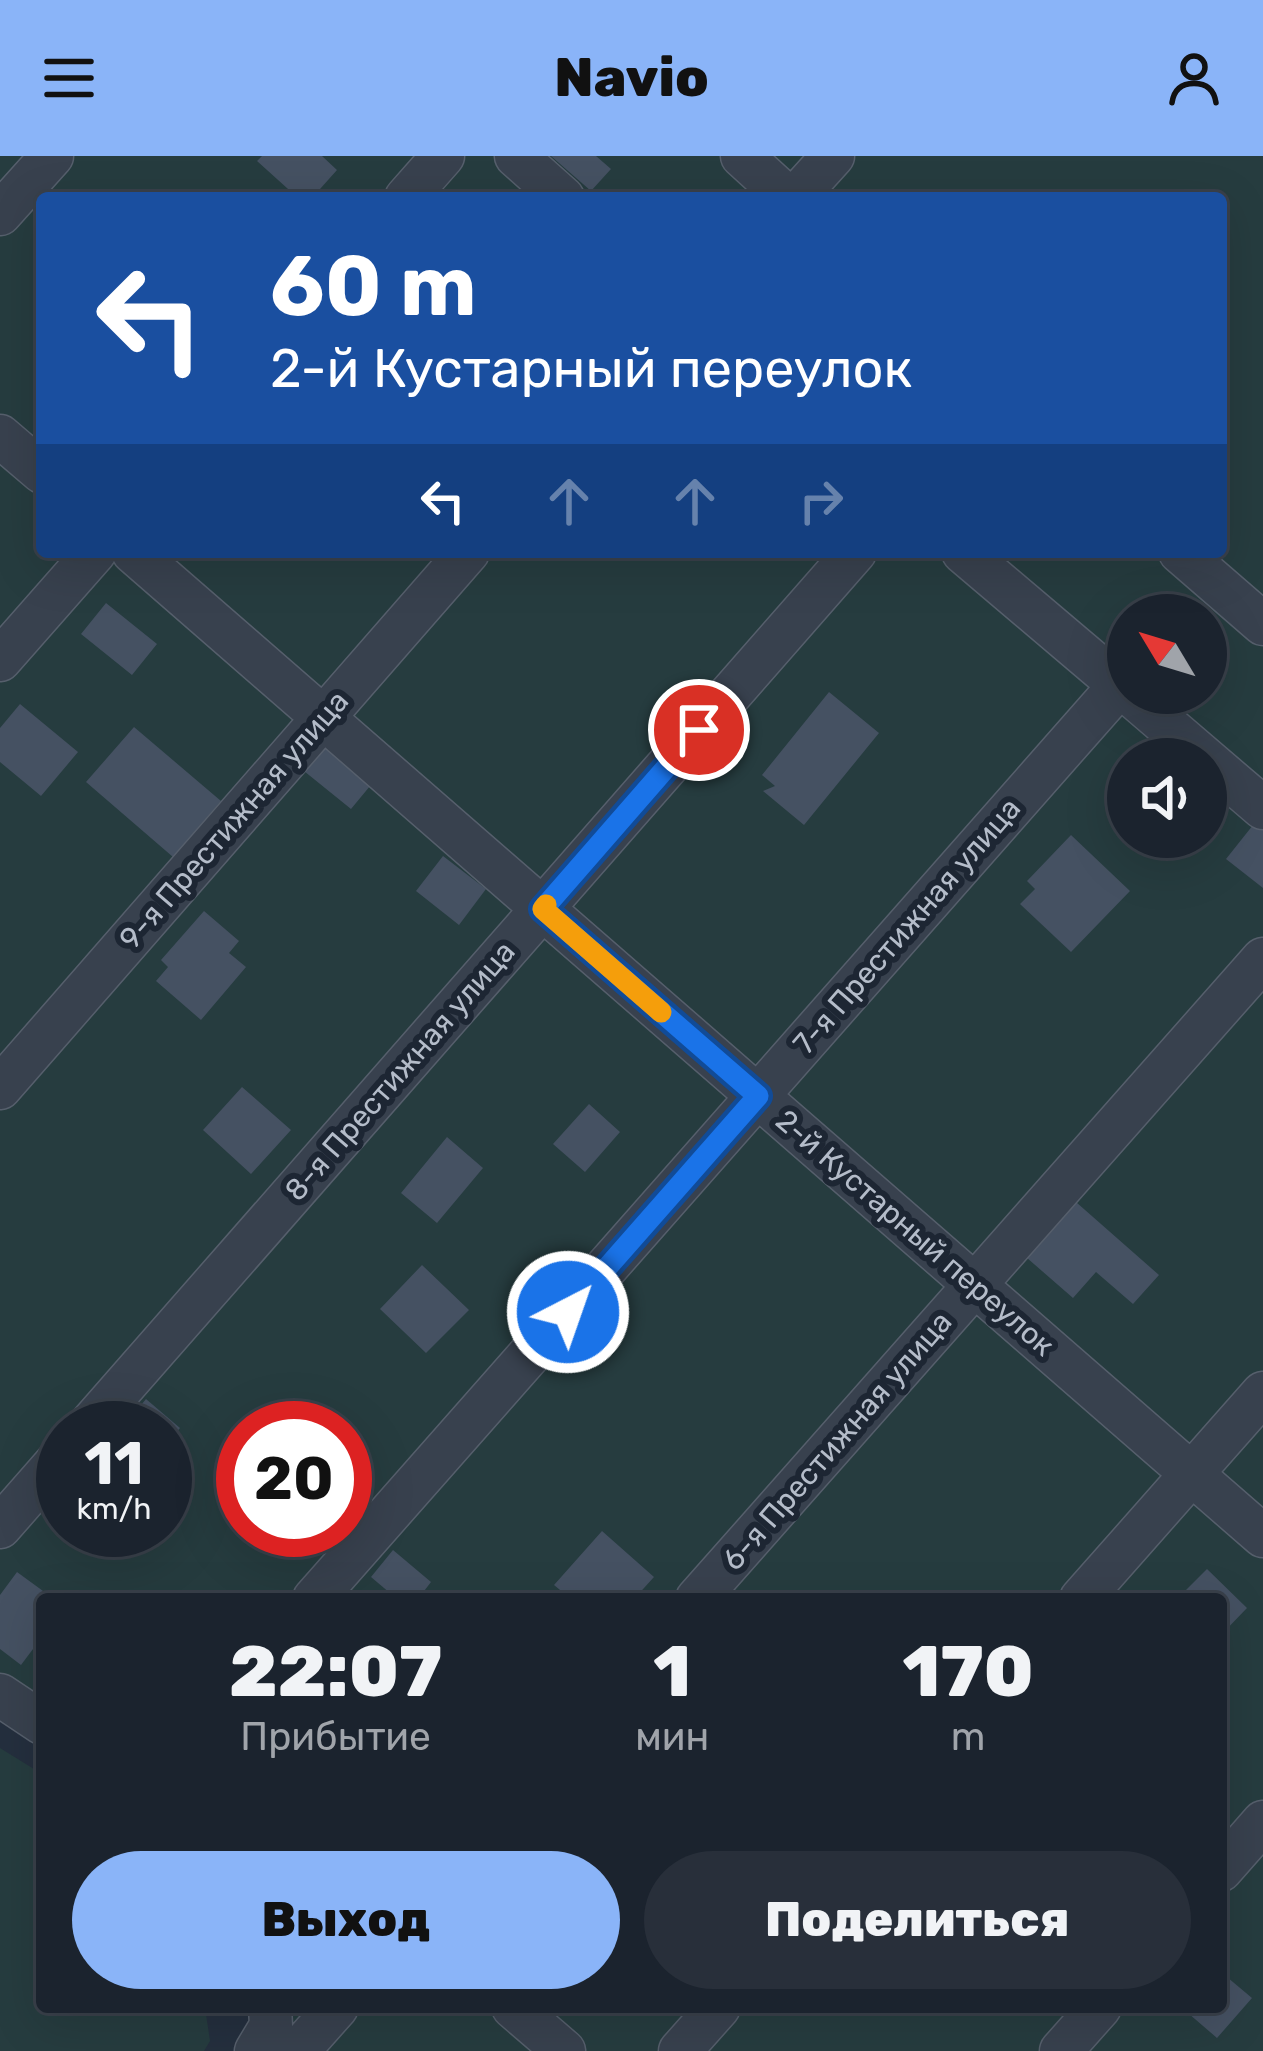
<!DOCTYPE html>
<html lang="ru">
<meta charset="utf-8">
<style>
body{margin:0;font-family:Rubik,sans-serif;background:#282f3a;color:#f1f3f6;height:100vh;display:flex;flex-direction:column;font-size:45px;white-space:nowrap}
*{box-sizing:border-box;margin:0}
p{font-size:39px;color:#a0a4aa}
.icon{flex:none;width:66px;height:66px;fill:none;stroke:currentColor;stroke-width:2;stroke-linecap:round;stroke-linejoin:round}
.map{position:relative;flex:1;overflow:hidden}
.drawer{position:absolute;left:36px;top:1437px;width:1191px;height:420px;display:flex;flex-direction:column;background:#1b232e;border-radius:12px;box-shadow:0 12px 48px #0002,0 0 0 3px #39404a}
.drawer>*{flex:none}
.top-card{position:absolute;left:36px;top:36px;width:1191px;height:366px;border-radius:12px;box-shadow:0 12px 48px #0002,0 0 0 3px #39404a;background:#1a4fa0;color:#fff;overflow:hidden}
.needle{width:78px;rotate:308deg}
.fabs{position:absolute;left:1107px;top:438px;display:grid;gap:24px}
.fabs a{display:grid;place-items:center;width:120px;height:120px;border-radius:50%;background:#1b232e;box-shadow:0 12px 48px #0002,0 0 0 3px #39404a;font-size:60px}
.speed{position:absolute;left:36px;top:1245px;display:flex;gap:24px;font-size:60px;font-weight:700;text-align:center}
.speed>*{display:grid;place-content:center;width:156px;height:156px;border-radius:50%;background:#1b232e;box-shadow:0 12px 48px #0002,0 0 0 3px #39404a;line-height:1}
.speed small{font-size:30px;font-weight:400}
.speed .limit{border:18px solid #d22;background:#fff;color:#111}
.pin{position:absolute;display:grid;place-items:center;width:102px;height:102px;color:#fff;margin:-51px;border:6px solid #fff;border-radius:50%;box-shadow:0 3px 12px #0007}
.me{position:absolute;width:132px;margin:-66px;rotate:41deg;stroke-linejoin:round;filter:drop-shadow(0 0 9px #0008)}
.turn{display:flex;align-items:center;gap:42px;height:252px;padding:0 36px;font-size:54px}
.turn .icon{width:156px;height:156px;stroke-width:2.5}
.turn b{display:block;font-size:84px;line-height:102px}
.lanes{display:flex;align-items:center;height:114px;padding:0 36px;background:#0003;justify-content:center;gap:60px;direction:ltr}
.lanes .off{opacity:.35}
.eta{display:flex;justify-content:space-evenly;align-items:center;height:204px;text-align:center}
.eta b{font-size:72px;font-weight:800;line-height:84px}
.primary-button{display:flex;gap:24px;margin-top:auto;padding:24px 36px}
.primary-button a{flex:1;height:138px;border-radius:72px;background:#8ab4f8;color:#111;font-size:48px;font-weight:800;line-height:138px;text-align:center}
.primary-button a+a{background:#282f3a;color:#f1f3f6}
header{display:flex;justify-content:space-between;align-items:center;height:156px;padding:0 36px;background:#8ab4f8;color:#111;font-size:54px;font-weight:800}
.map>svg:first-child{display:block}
.green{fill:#263c3f;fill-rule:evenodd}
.building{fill:#455162}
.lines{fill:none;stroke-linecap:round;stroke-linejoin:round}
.minor-casing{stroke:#565f6c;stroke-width:45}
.minor{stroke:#38414e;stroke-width:42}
.route-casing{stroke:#114b97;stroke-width:30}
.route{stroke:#1a73e8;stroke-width:21}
.slow{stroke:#f59e0b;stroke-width:21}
.labels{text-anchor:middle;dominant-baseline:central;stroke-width:12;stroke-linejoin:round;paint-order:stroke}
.street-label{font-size:30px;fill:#b4bcc9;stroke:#1d2633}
</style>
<header><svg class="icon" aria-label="menu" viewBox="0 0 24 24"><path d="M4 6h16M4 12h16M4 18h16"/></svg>Navio<svg class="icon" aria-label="person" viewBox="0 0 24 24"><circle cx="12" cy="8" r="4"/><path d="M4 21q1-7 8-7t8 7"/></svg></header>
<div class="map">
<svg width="1263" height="1895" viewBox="0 0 1263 1895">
<rect width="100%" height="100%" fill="#242f3e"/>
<path class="green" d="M0 0H1263V1895H271L294 1851H1221V1443H42V1555L0 1526ZM42 42H1221V396H42ZM1128 459H1206V537H1128ZM1128 603H1206V681H1128ZM63 1272H165V1374H63ZM243 1272H345V1374H243Z
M0 1592 42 1618V1851H205L210 1885 204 1895H0Z"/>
<path class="building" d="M262 0H322L337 14 312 42H298L257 5Z
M551 0H596L611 13 591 35Z
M106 447 157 488 132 519 81 478Z
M829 536 879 577 804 669 763 635 775 630 762 619Z
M20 548 78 596 41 640 0 606V572Z
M134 571 221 645 173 701 86 626Z
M328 575 380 618 351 653 299 611Z
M1257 664 1263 669V732L1226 703Z
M1071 679 1130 735 1071 796 1020 748 1035 733 1027 725Z
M443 700 486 733 459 769 416 735Z
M204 755 239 785 229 797 246 811 201 864 156 825 168 811 161 804Z
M242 931 291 974 251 1018 203 974Z
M589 948 620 976 585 1016 553 988Z
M447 981 483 1012 437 1067 401 1037Z
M1068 1039 1159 1119 1133 1148 1096 1116 1073 1142 1019 1095Z
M422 1109 469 1154 426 1197 380 1153Z
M146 1243 180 1272 165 1290V1272H122Z
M602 1375 654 1421 634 1443H571L554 1429Z
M393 1394 431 1426 418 1443H397L371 1421Z
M1207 1413 1247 1452 1221 1479V1443H1177Z
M17 1416 54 1443H42V1481L21 1509 0 1493V1439Z
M1221 1816 1252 1842 1217 1882 1181 1851H1221Z"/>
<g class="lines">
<defs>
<path id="minor" d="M516 0 563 42
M742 0 788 42
M406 42 443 0
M795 42 833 0
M0 58 52 0
M0 280 42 316
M133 396 1263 1380
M963 396 1128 536
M1180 396 1263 468
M0 504 95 396
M1129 537 1263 652
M0 932 468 396
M87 1272 855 396
M0 1371 63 1299
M314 1443 1120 529
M697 1443 1263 803
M1081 1443 1263 1237
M0 1539 42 1567
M1221 1714 1263 1666
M513 1851 564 1895
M256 1895 271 1870 270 1851
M298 1895 337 1851
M680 1895 719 1851
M1061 1895 1100 1851"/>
</defs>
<use href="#minor" class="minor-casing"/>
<use href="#minor" class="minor"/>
</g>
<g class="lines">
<defs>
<path id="route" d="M568 1156 758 940 543 753 699 574"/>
</defs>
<use href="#route" class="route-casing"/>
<use href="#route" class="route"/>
<path class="slow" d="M546 749 543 753 661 856"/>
</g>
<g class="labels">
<g class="street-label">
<text transform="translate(234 664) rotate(-49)">9-я Престижная улица</text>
<text transform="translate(907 770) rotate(-49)">7-я Престижная улица</text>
<text transform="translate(400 915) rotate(-49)">8-я Престижная улица</text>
<text transform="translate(915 1077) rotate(41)">2-й Кустарный переулок</text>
<text transform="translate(837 1285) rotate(-49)">6-я Престижная улица</text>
</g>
</g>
</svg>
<div class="fabs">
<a><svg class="needle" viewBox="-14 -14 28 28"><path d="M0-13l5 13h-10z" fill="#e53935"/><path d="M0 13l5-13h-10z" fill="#a0a4aa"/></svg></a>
<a><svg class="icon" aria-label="sound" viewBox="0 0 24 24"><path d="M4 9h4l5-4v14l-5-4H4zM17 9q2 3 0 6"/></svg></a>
</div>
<div class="speed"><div>11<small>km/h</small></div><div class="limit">20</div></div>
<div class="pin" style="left:699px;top:574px;background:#d93025"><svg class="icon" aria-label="arrive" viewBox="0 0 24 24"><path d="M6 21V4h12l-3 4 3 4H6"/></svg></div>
<svg class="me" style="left:568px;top:1156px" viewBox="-20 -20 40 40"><circle r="17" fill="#1a73e8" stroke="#fff" stroke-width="3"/><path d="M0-11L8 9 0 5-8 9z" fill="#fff"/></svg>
<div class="top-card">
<div class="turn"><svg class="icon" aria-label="left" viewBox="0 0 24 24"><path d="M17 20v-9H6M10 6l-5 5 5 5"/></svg><div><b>60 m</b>2-й Кустарный переулок</div></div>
<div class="lanes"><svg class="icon" aria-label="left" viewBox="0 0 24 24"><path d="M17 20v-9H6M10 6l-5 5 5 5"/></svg><svg class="icon off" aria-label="ahead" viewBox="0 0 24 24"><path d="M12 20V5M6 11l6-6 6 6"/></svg><svg class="icon off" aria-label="ahead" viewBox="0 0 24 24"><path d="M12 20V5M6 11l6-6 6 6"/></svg><svg class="icon off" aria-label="right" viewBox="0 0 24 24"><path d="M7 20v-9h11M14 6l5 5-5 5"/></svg></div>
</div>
<section class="drawer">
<div class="eta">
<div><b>22:07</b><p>Прибытие</p></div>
<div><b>1</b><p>мин</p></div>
<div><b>170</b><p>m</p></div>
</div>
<div class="primary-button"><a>Выход</a><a>Поделиться</a></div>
</section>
</div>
